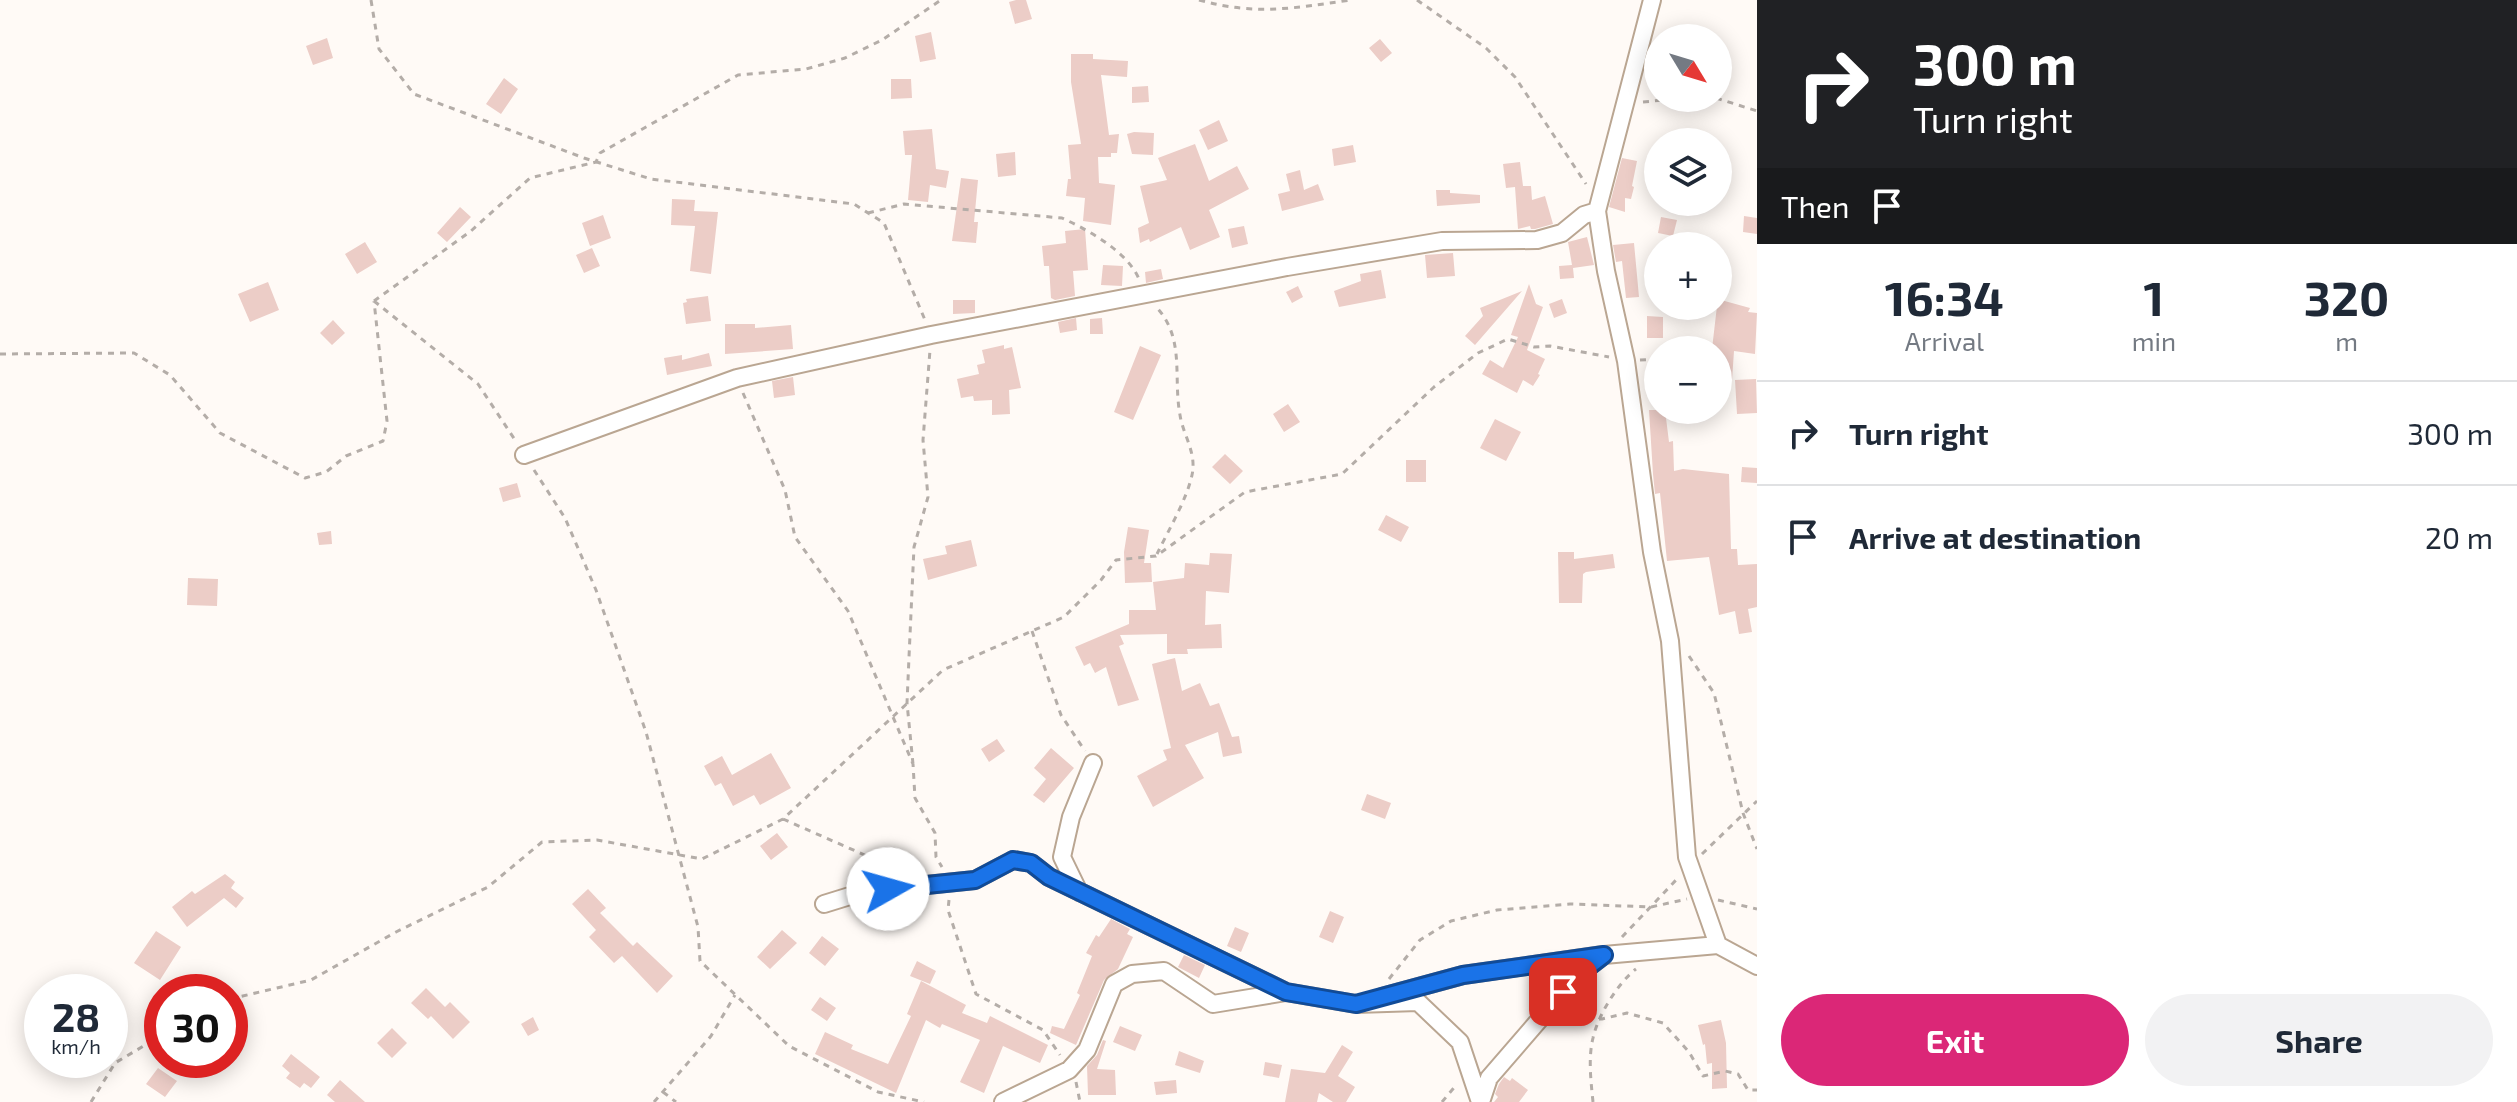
<!DOCTYPE html>
<meta charset="utf-8">
<style>
body{margin:0;font-family:"Exo 2",sans-serif;background:#f2f2f3;color:#1f2937;height:100vh;display:flex;flex-direction:column;font-size:30px;white-space:nowrap}
*{box-sizing:border-box;margin:0}
p{font-size:26px;color:#747a83}
.icon{flex:none;width:44px;height:44px;fill:none;stroke:currentColor;stroke-width:2;stroke-linecap:round;stroke-linejoin:round}
.map{position:relative;flex:1;overflow:hidden}
.sheet{display:flex;flex-direction:column;background:#fff;width:760px}
.sheet>*{flex:none}
.top-card{background:#202124;color:#fff;overflow:hidden}
.needle{width:52px;rotate:128deg}
.fabs{position:absolute;left:1644px;top:24px;display:grid;gap:16px}
.fabs a{display:grid;place-items:center;width:88px;height:88px;border-radius:50%;background:#fff;box-shadow:0 4px 20px #0003;font-size:40px}
.speed{position:absolute;left:24px;top:974px;display:flex;gap:16px;font-size:40px;font-weight:700;text-align:center}
.speed>*{display:grid;place-content:center;width:104px;height:104px;border-radius:50%;background:#fff;box-shadow:0 4px 20px #0003;line-height:1}
.speed small{font-size:20px;font-weight:400}
.speed .limit{border:12px solid #d22;background:#fff;color:#111}
.pin{position:absolute;display:grid;place-items:center;width:68px;height:68px;color:#fff;margin:-34px;border-radius:16px;box-shadow:0 4px 12px #0006}
.me{position:absolute;width:88px;margin:-44px;rotate:83deg;stroke-linejoin:round;filter:drop-shadow(0 0 6px #0008)}
.turn{display:flex;align-items:center;gap:28px;height:168px;padding:0 24px;font-size:36px}
.turn .icon{width:104px;height:104px;stroke-width:2.5}
.turn b{display:block;font-size:56px;line-height:68px}
.then{display:flex;align-items:center;height:76px;padding:0 24px;background:#0003;gap:16px;font-size:30px}
.eta{display:flex;justify-content:space-evenly;align-items:center;height:136px;text-align:center}
.eta b{font-size:48px;font-weight:700;line-height:56px}
.primary-button{display:flex;gap:16px;margin-top:auto;padding:16px 24px}
.primary-button a{flex:1;height:92px;border-radius:48px;background:#db2777;color:#fff;font-size:32px;font-weight:700;line-height:92px;text-align:center}
.primary-button a+a{background:#f2f2f3;color:#1f2937}
ul{padding:0;list-style:none}
li{display:flex;align-items:center;gap:24px;height:104px;padding:0 24px;border-top:2px solid #e0e1e3}
li div{flex:1}
li b{display:block;font-size:30px}
li em{font-style:normal}
main{display:flex;flex:1;min-height:0}
.map>svg:first-child{display:block}
.building{fill:#eccdc7}
.lines{fill:none;stroke-linecap:round;stroke-linejoin:round}
.minor-casing{stroke:#baa692;stroke-width:20}
.path{stroke:#b4ada8;stroke-width:3;stroke-dasharray:6 6;stroke-linecap:butt}
.minor{stroke:#fff;stroke-width:16}
.route-casing{stroke:#114b97;stroke-width:20}
.route{stroke:#1a73e8;stroke-width:14}
</style>
<main>
<div class="map">
<svg width="1757" height="1102" viewBox="0 0 1757 1102">
<rect width="100%" height="100%" fill="#fffaf6"/>
<path class="building" d="M1016 0H1026L1032 19 1015 24 1009 2Z
M931 32 936 59 920 62 915 36Z
M327 38 333 58 313 65 306 46Z
M1380 39 1392 53 1381 62 1369 48Z
M1071 54H1093V59L1128 61 1127 77 1101 75 1109 135 1119 134 1117 153H1111V157H1098L1099 183 1115 185 1111 225 1083 221 1085 198 1066 196 1068 179H1071L1068 145 1081 144 1071 82Z
M504 78 518 89 501 114 486 104Z
M891 79H911L912 98 891 99Z
M1148 86 1149 102 1132 103V87Z
M1219 120 1228 141 1208 150 1199 130Z
M932 129 936 169 949 171 946 188 930 185 928 202 908 200 912 155H905L903 131Z
M1134 132 1154 133 1153 155 1132 154 1127 134Z
M1195 144 1209 181 1237 166 1249 189 1209 210 1220 237 1190 250 1181 227 1150 242 1149 239 1140 243 1138 228 1149 223 1140 186 1167 180 1158 158Z
M1353 145 1356 162 1334 166 1332 149Z
M1015 152 1016 175 998 177 996 154Z
M1622 158 1637 161 1632 186 1634 187 1631 199 1625 198V212L1609 207Z
M1520 162 1523 186H1531L1532 200 1545 196 1553 224 1535 229H1531L1530 226 1518 229 1515 187 1506 188 1503 164Z
M1300 170 1304 190 1318 184 1324 200 1282 211 1278 194 1290 191 1286 174Z
M961 178 978 180 974 222H978L976 243 952 241Z
M1436 190H1450V193L1480 195V203L1437 206Z
M672 199 695 200 694 211 718 212 711 274 690 271 695 226 671 225Z
M460 207 471 217 447 242 437 233Z
M603 215 611 238 590 246 582 223Z
M1744 216 1757 218V234L1743 232Z
M1661 217 1677 220 1673 236 1658 233Z
M1244 226 1248 244 1232 248 1228 229Z
M1085 229 1088 270 1073 271 1075 296 1055 300 1051 298 1049 266H1044L1042 246 1066 243 1065 231Z
M1587 237 1594 265 1573 268 1574 278 1560 279 1559 266 1572 265 1568 242Z
M365 242 377 262 357 274 345 254Z
M1634 243 1639 297 1626 298 1622 261 1616 262 1613 245Z
M592 248 600 266 584 273 576 255Z
M1453 253 1455 276 1427 278 1425 255Z
M1103 265 1123 266 1122 286 1101 285Z
M1161 269 1163 279 1146 283 1145 272Z
M1381 270 1386 298 1339 307 1334 291 1361 281 1360 274Z
M268 282 279 310 250 322 238 294Z
M1529 284 1536 304 1543 307 1527 350 1545 359 1538 374 1540 375 1533 386 1523 380 1517 393 1482 374 1490 360 1503 368 1518 337 1511 335Z
M1298 286 1303 297 1292 303 1286 292Z
M1522 291 1475 345 1465 336 1483 316 1480 308Z
M708 296 711 321 686 324 683 303 687 302 686 299Z
M1562 299 1567 313 1554 318 1549 304Z
M953 300H975V313L953 314Z
M1721 300 1750 308 1748 312 1757 313 1755 354 1734 351 1732 380H1718V350L1712 349 1717 306H1719Z
M1647 316 1663 317V338H1647Z
M1076 318 1077 330 1060 333 1058 322Z
M1102 318 1103 334H1090V319Z
M333 320 345 333 332 345 320 333Z
M725 324H755V328L791 325 793 349 725 354Z
M1004 345V349L1012 347 1021 388 1009 390 1010 414 992 415V400L974 401 973 396 961 398 957 379 979 374 977 365 985 363 982 350Z
M1140 346 1161 355 1133 420 1114 412Z
M709 353 712 366 667 375 664 358 682 355V360Z
M793 377 795 395 774 398 772 381Z
M1756 379 1757 413 1737 414 1735 380Z
M1288 404 1300 422 1284 432 1273 414Z
M1649 410H1665L1669 442 1673 441 1674 471 1683 469 1729 474 1731 549H1737L1738 565 1757 564V607L1748 609 1752 632 1739 634 1735 611 1719 615 1709 557 1667 561 1660 493 1655 494 1653 474Z
M1495 419 1521 432 1506 461 1480 448Z
M1225 454 1243 471 1230 484 1212 467Z
M1406 460H1426V482H1406Z
M1742 467 1757 468V483L1741 482Z
M517 483 521 497 503 502 499 488Z
M1386 515 1409 527 1401 542 1378 530Z
M1128 527 1149 530 1144 563H1151L1152 582 1125 583 1124 552Z
M331 531 332 544 319 545 317 533Z
M971 540 977 566 928 580 923 559 947 554 945 546Z
M1558 552H1574V559L1613 554 1615 568 1586 572 1583 574 1582 603H1559Z
M1210 553 1232 554 1229 593 1206 591 1205 625 1221 624 1222 648 1187 649 1188 654H1167V634L1120 635 1124 644 1119 646 1139 700 1118 706 1106 667 1095 673 1090 663 1084 666 1075 647 1129 624V610H1156L1153 582 1184 578 1185 563 1209 565Z
M188 578 218 579 217 606 187 605Z
M1175 658 1182 691 1200 683 1210 706 1219 703 1232 737 1239 736 1242 753 1223 757 1218 732 1185 745 1204 778 1153 807 1137 776 1167 760 1163 750 1171 748 1152 664Z
M997 739 1005 751 989 762 981 749Z
M1051 748 1074 768 1044 803 1033 795 1046 779 1034 768Z
M771 753 791 788 760 805 754 795 733 806 721 783 715 786 704 766 722 756 732 775Z
M1367 794 1391 803 1385 819 1361 810Z
M777 833 788 847 771 860 760 846Z
M225 874 235 882 231 888 244 898 236 908 224 898 187 927 172 907 192 891 195 894Z
M588 889 606 908 600 913 633 946 637 942 673 976 657 993 622 956 614 963 589 937 596 930 572 904Z
M894 899 900 907 884 921 870 904 874 901Z
M1330 911 1344 917 1333 943 1319 937Z
M1111 919 1130 929 1127 934 1133 937 1118 969 1104 980 1076 1045 1050 1033 1052 1026 1064 1029 1080 995 1077 993 1092 956 1086 953 1096 935 1099 937Z
M1235 927 1249 933 1241 952 1227 946Z
M782 930 797 943 770 969 757 957Z
M156 931 181 947 160 980 134 963Z
M822 936 839 949 825 966 809 953Z
M1184 955 1205 965 1199 978 1178 967Z
M917 961 936 971 930 984 910 976Z
M921 981 966 1005 962 1013 987 1023 990 1016 1048 1045 1040 1063 1003 1046 984 1093 960 1082 980 1040 942 1024 940 1028 926 1020 896 1093 815 1054 825 1032 853 1045 851 1049 888 1064 911 1016 907 1014Z
M426 988 445 1007 450 1002 470 1022 453 1039 431 1016 428 1019 411 1003Z
M820 997 836 1008 827 1021 811 1010Z
M533 1017 539 1030 528 1036 521 1024Z
M1721 1020 1726 1043 1727 1088 1712 1089V1063L1707 1064 1705 1044 1703 1045 1698 1025Z
M1120 1026 1142 1035 1135 1051 1113 1042Z
M392 1028 407 1043 392 1058 377 1043Z
M1103 1040 1106 1041 1097 1069 1115 1070 1116 1095H1088L1087 1066 1097 1055Z
M1342 1045 1353 1052 1338 1076 1355 1087 1346 1102H1333L1319 1093 1317 1102H1285L1291 1069 1325 1073Z
M1179 1051 1204 1061 1200 1073 1175 1065Z
M291 1054 320 1077 311 1088 304 1083 300 1088 286 1078 290 1073 282 1066Z
M1265 1062 1282 1065 1279 1078 1263 1075Z
M158 1068 177 1081 165 1097 146 1084Z
M1504 1077 1510 1081 1512 1078 1528 1090 1519 1102H1494L1498 1097 1495 1094 1499 1084Z
M340 1080 365 1102H335L327 1095Z
M1176 1080 1177 1093 1156 1095 1154 1082Z"/>
<g class="lines">
<defs>
<path id="minor" d="M1652 0 1597 211 1606 271 1626 361 1652 552 1670 641 1687 857 1718 945
M524 455 737 378 931 335 1287 267 1442 241 1537 240 1562 233 1584 215 1597 211
M1079 892 1062 857 1071 817 1093 763
M824 904 866 891 975 880 1013 860 1031 863 1049 877 1286 992 1356 1004 1418 1002 1460 1042 1480 1102
M1382 997 1463 975 1603 955
M1003 1102 1069 1070 1087 1050 1114 984 1132 974 1164 971 1213 1004 1286 992
M1481 1102 1489 1078 1578 975 1604 955 1718 945 1757 966"/>
</defs>
<use href="#minor" class="minor-casing"/>
<path class="path" d="M371 0 379 49 414 94 584 158 651 179 854 204 884 223 925 320
M1199 0C1256 16 1294 8 1351 0
M1417 0 1486 48 1515 77 1586 184
M1716 98 1757 111
M1643 102 1683 98
M868 213 904 204 1062 218C1088 230 1127 251 1139 279
M374 301 478 384 517 443
M374 301 471 231 530 178 596 162 600 153 738 75 806 69 845 58 882 40 941 0
M0 354 134 353 170 375 220 433 305 478 326 472 346 456 383 441 387 421 374 301
M1640 360 1658 359
M743 393 785 490 795 537 848 611 913 764 915 798 935 833 936 857 942 867
M534 470 565 518 596 590 646 732 698 927 700 961 789 1046 878 1092 924 1102
M1157 554C1168 531 1187 499 1192 475 1197 453 1183 435 1180 415 1173 378 1185 340 1158 309
M1032 631 1061 715 1085 751
M1689 656 1714 693 1743 813 1757 849
M913 764 907 703 909 657 914 547 928 497 923 440 930 350
M783 819 901 871
M1702 854 1757 801
M949 900 948 910 976 994 1043 1030 1060 1055
M1718 900 1757 909
M1622 937 1677 879
M1389 979 1420 940 1451 921 1497 910 1570 904 1651 907 1687 899
M230 999 311 980 396 932 488 887 542 842 597 840 702 859 783 819 943 670 1064 617 1101 580 1116 560 1156 556 1245 492 1342 474 1434 387 1478 353 1508 339 1534 347 1550 346 1609 357
M1563 1019H1602L1627 1013 1663 1023 1689 1052 1703 1076 1725 1071 1738 1074 1748 1090H1757
M1076 1082 1080 1102
M663 1092 676 1102
M91 1102 115 1063 162 1035
M654 1102 711 1036 735 995
M1442 1102 1457 1084
M1593 1102C1591 1082 1588 1058 1593 1038 1598 1015 1618 983 1636 969"/>
<use href="#minor" class="minor"/>
</g>
<g class="lines">
<defs>
<path id="route" d="M888 889 975 880 1013 860 1031 863 1049 877 1286 992 1356 1004 1463 975 1604 955 1578 975 1563 992"/>
</defs>
<use href="#route" class="route-casing"/>
<use href="#route" class="route"/>
</g>
</svg>
<div class="fabs">
<a><svg class="needle" viewBox="-14 -14 28 28"><path d="M0-13l5 13h-10z" fill="#e53935"/><path d="M0 13l5-13h-10z" fill="#747a83"/></svg></a>
<a><svg class="icon" aria-label="layers" viewBox="0 0 24 24"><path d="M12 4l9 5-9 5-9-5zM3 14l9 5 9-5"/></svg></a>
<a>+</a>
<a>−</a>
</div>
<div class="speed"><div>28<small>km/h</small></div><div class="limit">30</div></div>
<div class="pin" style="left:1563px;top:992px;background:#d93025"><svg class="icon" aria-label="arrive" viewBox="0 0 24 24"><path d="M6 21V4h12l-3 4 3 4H6"/></svg></div>
<svg class="me" style="left:888px;top:889px" viewBox="-20 -20 40 40"><circle r="19" fill="#fff"/><path d="M0-13L10 11 0 6-10 11z" fill="#1a73e8"/></svg>
</div>
<section class="sheet">
<div class="top-card">
<div class="turn"><svg class="icon" aria-label="right" viewBox="0 0 24 24"><path d="M7 20v-9h11M14 6l5 5-5 5"/></svg><div><b>300 m</b>Turn right</div></div>
<div class="then">Then<svg class="icon" aria-label="arrive" viewBox="0 0 24 24"><path d="M6 21V4h12l-3 4 3 4H6"/></svg></div>
</div>
<div class="eta">
<div><b>16:34</b><p>Arrival</p></div>
<div><b>1</b><p>min</p></div>
<div><b>320</b><p>m</p></div>
</div>
<ul>
<li><svg class="icon" aria-label="right" viewBox="0 0 24 24"><path d="M7 20v-9h11M14 6l5 5-5 5"/></svg><div><b>Turn right</b></div><em>300 m</em></li>
<li><svg class="icon" aria-label="arrive" viewBox="0 0 24 24"><path d="M6 21V4h12l-3 4 3 4H6"/></svg><div><b>Arrive at destination</b></div><em>20 m</em></li>
</ul>
<div class="primary-button"><a>Exit</a><a>Share</a></div>
</section>
</main>
